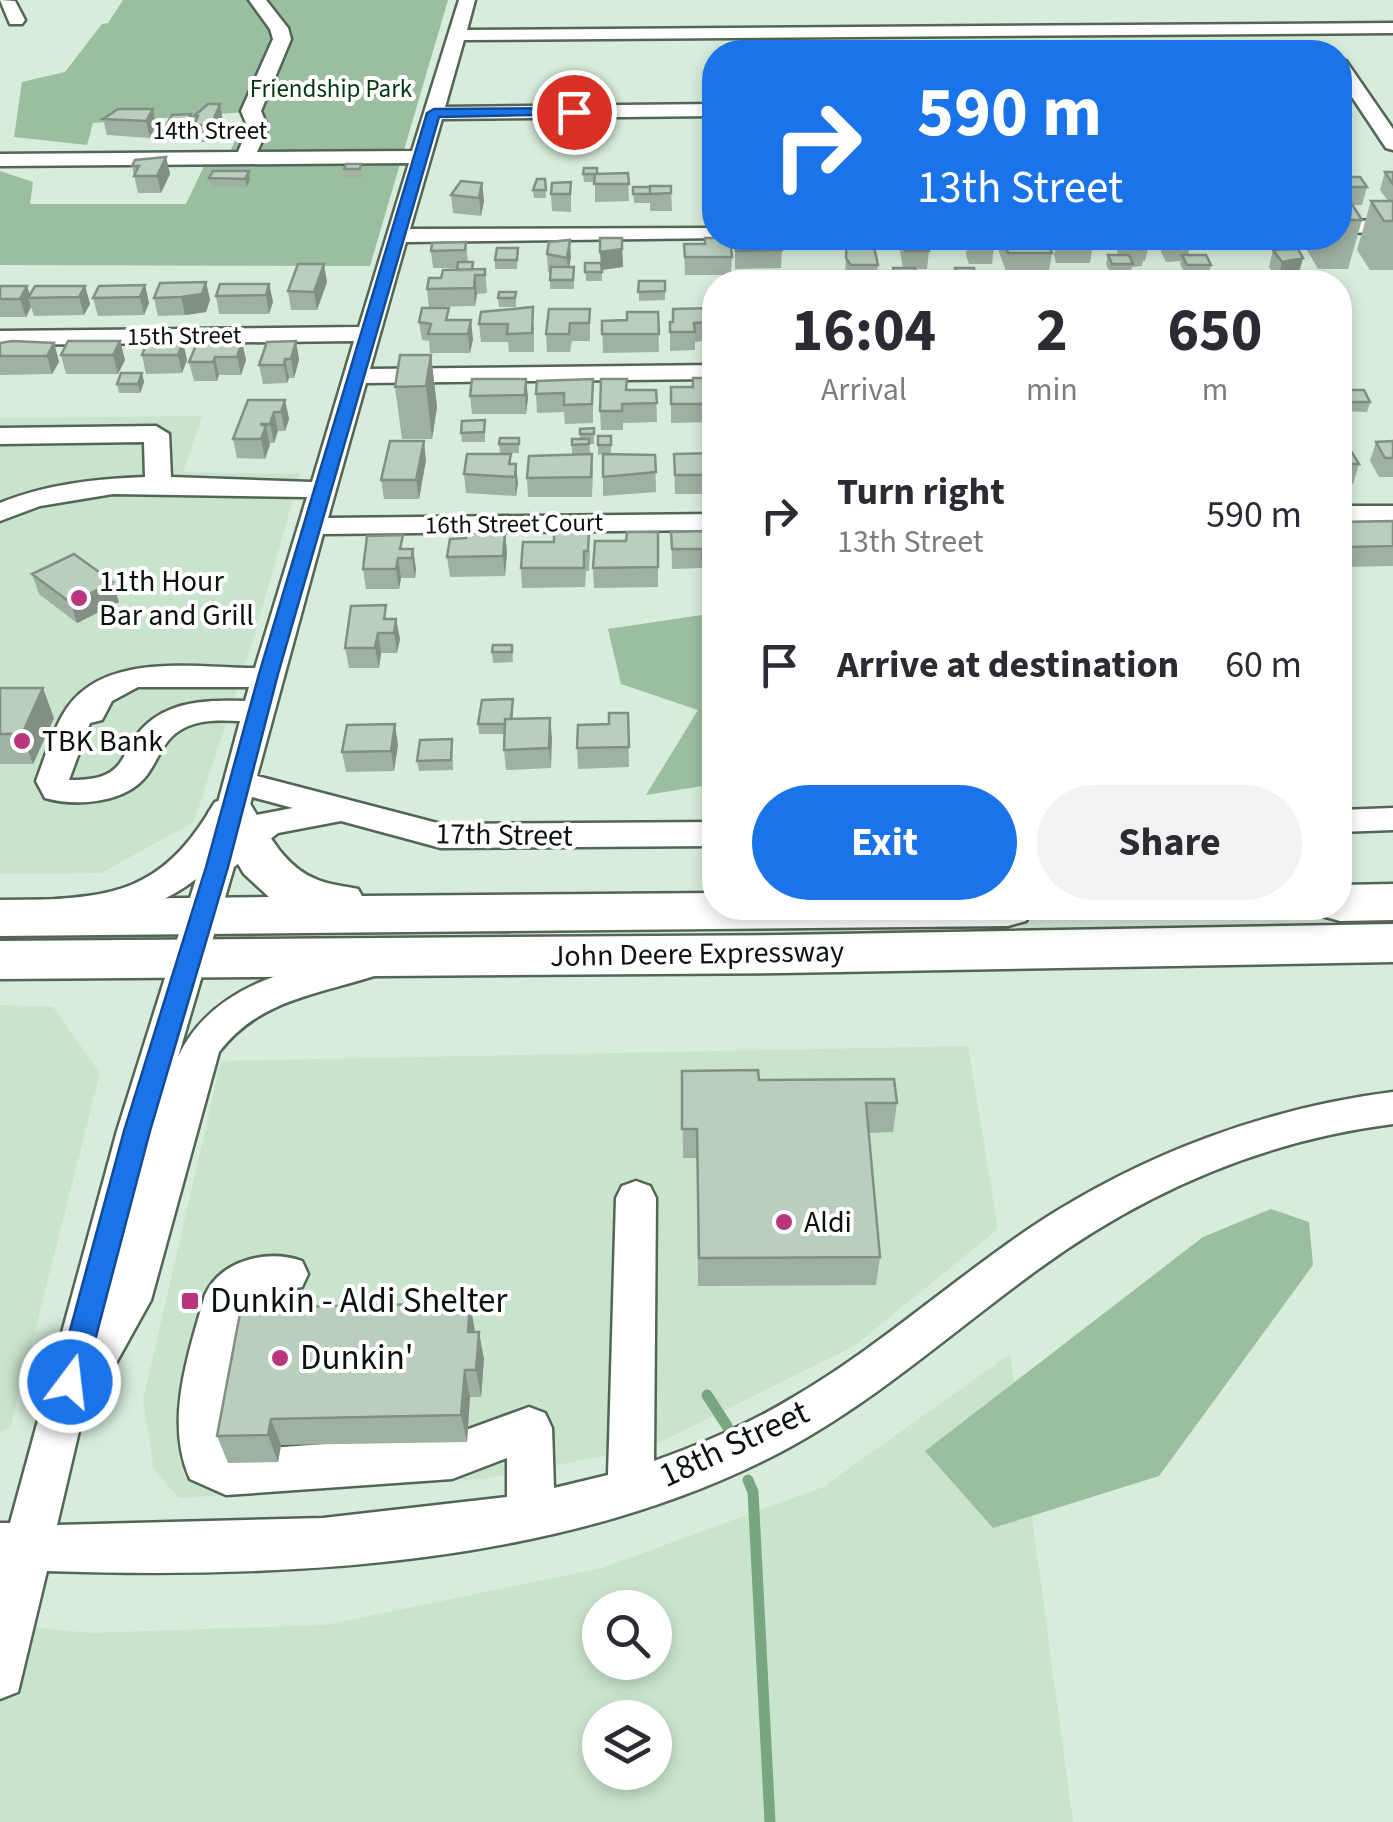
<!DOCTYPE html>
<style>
body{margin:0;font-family:"Source Sans 3",sans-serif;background:#f2f2f3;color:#2b2b33;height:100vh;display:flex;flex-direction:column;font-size:38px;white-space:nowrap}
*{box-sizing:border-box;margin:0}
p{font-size:32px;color:#7c7c81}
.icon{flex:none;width:55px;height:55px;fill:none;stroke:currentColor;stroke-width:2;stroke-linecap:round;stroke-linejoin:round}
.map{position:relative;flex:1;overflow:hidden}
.sheet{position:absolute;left:702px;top:270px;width:650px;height:650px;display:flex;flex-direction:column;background:#fff;border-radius:40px;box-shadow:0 5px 15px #0003}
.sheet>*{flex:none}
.banner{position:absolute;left:702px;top:40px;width:650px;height:210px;border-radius:40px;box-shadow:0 5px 15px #0003;background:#1a73e8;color:#fff;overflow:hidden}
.tools{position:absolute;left:582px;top:1590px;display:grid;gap:20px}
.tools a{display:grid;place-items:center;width:90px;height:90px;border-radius:50%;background:#fff;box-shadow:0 5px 15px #0003;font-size:50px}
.pin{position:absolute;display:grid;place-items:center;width:85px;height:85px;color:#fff;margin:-42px;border:5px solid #fff;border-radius:50%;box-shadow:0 2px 10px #0007}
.me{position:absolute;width:110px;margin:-55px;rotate:15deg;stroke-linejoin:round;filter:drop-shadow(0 0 8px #0008)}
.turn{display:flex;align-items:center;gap:35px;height:210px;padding:0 50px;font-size:45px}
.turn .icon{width:130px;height:130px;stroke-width:2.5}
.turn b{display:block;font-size:70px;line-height:85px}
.eta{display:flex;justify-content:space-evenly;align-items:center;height:170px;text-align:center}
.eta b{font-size:60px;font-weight:700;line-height:70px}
.button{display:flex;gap:20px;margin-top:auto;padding:20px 50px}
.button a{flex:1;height:115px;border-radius:60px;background:#1a73e8;color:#fff;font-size:40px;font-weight:700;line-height:115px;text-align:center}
.button a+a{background:#f2f2f3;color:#2b2b33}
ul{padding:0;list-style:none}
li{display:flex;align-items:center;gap:30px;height:150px;padding:0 50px}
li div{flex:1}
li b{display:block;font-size:38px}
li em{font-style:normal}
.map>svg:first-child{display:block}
.built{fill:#c9e4cc;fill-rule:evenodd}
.green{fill:#9bbda0}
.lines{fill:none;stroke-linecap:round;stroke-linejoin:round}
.stream{stroke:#78a680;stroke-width:11}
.minor-casing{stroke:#536555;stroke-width:5}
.highway-casing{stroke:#536555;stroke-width:5}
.minor{fill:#fff;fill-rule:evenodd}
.highway{fill:#fff;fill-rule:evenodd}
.wall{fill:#9fb1a2}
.shaded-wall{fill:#829084}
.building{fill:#b9cebc;stroke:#829084;stroke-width:2.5}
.route{fill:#1a73e8;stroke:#114b97;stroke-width:2.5}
.poi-dot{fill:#b9367d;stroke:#fff;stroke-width:4}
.labels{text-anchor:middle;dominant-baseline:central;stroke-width:8;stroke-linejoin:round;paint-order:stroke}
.far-park-label{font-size:25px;fill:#003612;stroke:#fff}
.far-street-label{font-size:25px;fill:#0c130d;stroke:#fff}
.poi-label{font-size:30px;fill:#0c130d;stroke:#fff;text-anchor:start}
.street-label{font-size:30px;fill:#0c130d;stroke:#fff}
.near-poi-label{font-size:35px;fill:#0c130d;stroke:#fff;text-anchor:start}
.near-street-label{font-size:35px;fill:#0c130d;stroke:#fff}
</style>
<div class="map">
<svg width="1393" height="1822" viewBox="0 0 1393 1822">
<rect width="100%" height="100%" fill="#d7ecda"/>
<path class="built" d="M202 416 183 472 300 474 254 637 194 822 101 873 0 874V418Z
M0 1005 53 1007 100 1073 11 1426 0 1432Z
M968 1046 998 1229 854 1346 651 1447 483 1479 179 1498 154 1470 143 1400 221 1061Z
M1010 1354 1073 1822H0V1624L91 1633 325 1625 602 1568 823 1487ZM600 1608H655V1662H600ZM600 1718H655V1772H600Z"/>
<path class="green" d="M123 0H448L370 266 0 265V171L33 182 30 204H186L205 164H225L247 112 93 123 87 145 14 137 22 82 65 72 102 24 108 23Z
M715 613V784L646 795 698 710 621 684 608 629Z
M1271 1209 1309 1222 1313 1265 1159 1476 993 1528 925 1451 1203 1237Z"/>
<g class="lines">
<path class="stream" d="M707 1395 727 1426
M748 1480 753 1492 770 1822"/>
<defs>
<path id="minor" d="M0 0 15 1 25 20 22 24H10Z
M249 0H266L288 28 291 39 261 111 268 128 257 152 412 151 459 0H475L467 30 1393 23V33L464 40 445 107 715 104V116L442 119 410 229 715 228V238H723L406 242 370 369 715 365V379L366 383 328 518 715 514V530L323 534 257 776 441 824 715 822V846L441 848 341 821 278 833 234 867 178 1057C212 985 290 969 361 954L374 958 379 967 374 976C315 995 259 1000 219 1052L151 1300 100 1392 87 1397 57 1525 323 1518 507 1497V1458L452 1479 226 1495 190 1479C164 1422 189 1352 205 1295 221 1260 267 1249 302 1261L308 1274 302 1287 261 1294 245 1306 226 1401 227 1451 452 1435 529 1407 545 1413 552 1428 554 1488 608 1475 616 1198 622 1186 636 1181 650 1186 656 1198 654 1461C702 1444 749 1424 792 1398 878 1348 951 1281 1033 1226 1141 1155 1265 1108 1393 1092V1124C1259 1141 1137 1195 1029 1276 950 1334 876 1400 790 1447 571 1566 291 1579 47 1571L18 1692 0 1699V1523H10L117 1131 196 879C140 923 68 923 0 929V903C98 895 152 904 209 812L216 810 240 721C219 720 197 719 179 731 163 741 158 760 147 775 126 803 77 807 45 798L36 781C44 760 51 736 62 716 98 650 193 668 255 668L307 497 113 494 40 506 0 521V503C46 484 95 479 145 477L144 442 0 444V428L156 426 169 434 171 477 312 482 354 341 0 345V331L359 327 409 163 0 166V154L238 152 248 128 241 111 273 39 270 29ZM138 687H249L245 701C215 700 179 700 153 719 114 748 136 781 69 780L90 723 102 720 112 701ZM252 797 293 808 256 815 245 825Z
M1340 60 1346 61 1393 129V150L1386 148 1340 79Z
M1393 220V232L1340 233V221Z
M1340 506H1393V522H1340Z
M1393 808V830L1340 832V810Z"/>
<path id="highway" d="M232 797 249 802C267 831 283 867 318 880 330 885 345 886 358 889L362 896 715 893V908H1033L1026 921 1008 926 0 936V900L269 897 244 874 208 813 215 802Z
M1393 884V920L1340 921 1322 916 1318 908H1340V885Z
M1393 924V962L781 973 0 979V941L781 935Z"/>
</defs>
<use href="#minor" class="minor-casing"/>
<use href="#highway" class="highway-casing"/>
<use href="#minor" class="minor"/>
<use href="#highway" class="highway"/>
</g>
<path class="wall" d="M153 109 156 125 150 138 107 135 103 119Z
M191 114 193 123 188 132H169L167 124Z
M194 116 223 121 214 142H198Z
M166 157 170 174 161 193H138L132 166Z
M361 164 362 172 361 178H345L344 169Z
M597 168 598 174 628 173 629 201 595 202V182H584L583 174Z
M249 171 250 179 247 187H211L209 178Z
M1385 172H1393V270H1370L1357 250 1371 201H1388L1380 190Z
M1341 177 1367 187 1362 205H1352L1362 220 1348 269H1318L1307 250 1310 238H1340Z
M545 179 546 198H534L533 190Z
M571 182V212L552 211 551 194Z
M482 183 484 201 481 216 453 213 451 195Z
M671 186 672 211H650V203H634L633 187Z
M622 238 623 267 602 270V281H586L585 263H600Z
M735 238 782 250 781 268 735 269Z
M847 238 878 265 876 282H849L845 275Z
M901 238H926L929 251 927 269H916L917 282H893V268H903L900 251Z
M968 238 994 246 992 264H969L966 255Z
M1001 238H1032L1052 253 1049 271H1006L999 252Z
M1057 238 1093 245 1090 263H1056L1054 255Z
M1119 238H1146L1149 244 1145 261H1143L1142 266 1132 267 1131 273H1110L1106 264 1108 255H1119L1117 252Z
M1164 238H1188L1190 244 1188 255 1211 265 1209 274H1185L1180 264 1181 261 1166 262 1161 252Z
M466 242 468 262H473L474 270 485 269 487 293 477 294 475 306 429 307 427 289 441 278 457 270 458 268H433L431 251Z
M684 244 732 257 731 275H685Z
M518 248 517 269H495V260Z
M1273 250 1298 276 1278 280 1269 267Z
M547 254 571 257 569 267H574V289H550V273L548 272Z
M955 268 976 277V282H955Z
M639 281H665V300L639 301Z
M206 282 210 300 206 312 185 315 158 316 154 298Z
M327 282 317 310H291L288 291Z
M269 284 273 302 269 314H219L216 296Z
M145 285 149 303 144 315 98 316 93 298Z
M0 286H27L30 295 85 286 90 304 84 315 34 316 31 307 26 317H0Z
M516 292V307H499L498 298Z
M715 308V340L695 342V350L670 351V322Z
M590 309V341H572L570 352H547L546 334Z
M481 312 534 325V352H509L508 342H481L479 324Z
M658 312 659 352 603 353 602 321 627 320Z
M450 320 473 339 470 353H430L429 341 422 340 419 322Z
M120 341 125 360 118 374H66L61 355Z
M296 341 299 360 294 378H289L287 383 263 384 259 365Z
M183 342 187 360 182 373 146 374 142 355Z
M242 342 246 360 241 375H219L217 381H194L189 362Z
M0 343H54L59 362 52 374 0 375Z
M431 355 437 407 432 439H402L395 387Z
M142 373 144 382 140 393H119L117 384Z
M715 378V422L671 423V387H693Z
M526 379 528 398 526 414H472L470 396Z
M593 379V423L565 424 564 412 537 413 536 394Z
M627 390H656L657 422 623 423V430H601L600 411Z
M1343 390 1370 402 1367 412 1346 411 1340 400Z
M285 400 289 419 285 431H278L274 443H269L265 459 237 458 233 439Z
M485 420V442H462L461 433Z
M594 428V444H589L593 473 592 497H528L527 478 572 454V445L580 439V429Z
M598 436H611V454L655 455 656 492 603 496V454L598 455Z
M519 438V453H500L499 444Z
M1393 441V477H1379L1370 461 1376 442Z
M1340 444 1344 451 1359 464 1353 484 1340 483Z
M715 453V494H675L674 454Z
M511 454V464L518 483 516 496 466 493 464 474Z
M426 460 419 499H384L381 480Z
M1393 521V566L1341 567 1340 522Z
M715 531V582H703L702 568 672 569 671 532Z
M658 532V587L594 588 593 568 626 541Z
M505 533 507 552 505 576 450 577 447 557 466 538Z
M523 542 590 551 589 571H586L585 587 522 588 521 568Z
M405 549H413L416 569 415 578H401L399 589H366L363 569Z
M32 574 119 602 77 623 39 594Z
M388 619H396L400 639 397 653H381L379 668H349L345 648Z
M512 645 513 662 493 663 492 652Z
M0 688 54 718 33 764H0Z
M513 699V719L550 718 551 768 506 770 504 750V734H479L478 724Z
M628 713 629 767 578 769 577 748 609 724Z
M452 739 453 770 419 771 417 761Z
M398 745 394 771 346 772 342 752Z
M682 1071 759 1080 897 1103 893 1132 868 1133 880 1257 876 1285 698 1286 697 1158H683Z
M475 1332 484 1359 481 1397H470L467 1442 281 1445 278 1462 228 1463 217 1436Z"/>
<path class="shaded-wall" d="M220 104 223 121 214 142 211 125Z
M153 109 156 125 150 138 146 121Z
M191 114 193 123 188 132 186 124Z
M166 157 170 174 161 193 157 176Z
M249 171 250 179 247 187 245 179Z
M482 183 484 201 481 216 479 198Z
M570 240 571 257 568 275 567 258Z
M622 249 623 267 601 270 600 252Z
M1303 258 1298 276 1278 280 1282 262Z
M324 264 327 282 317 310 314 292Z
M475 275 477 294 475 306 474 288Z
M206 282 210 300 206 312 185 315 181 297Z
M269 284 273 302 269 314 266 295Z
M145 285 149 303 144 315 140 297Z
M27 286 31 298H28L31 307 26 317 20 299Z
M85 286 90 304 84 315 79 297Z
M471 320 473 339 470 353 468 334Z
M120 341 125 360 118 374 113 355Z
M296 341 299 360 294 378 291 359Z
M183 342 187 360 182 373 178 355Z
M242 342 246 360 241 375 237 357Z
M54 343 59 362 52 374 47 356Z
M431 355 437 407 432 439 426 386Z
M215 357 219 375 217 381 213 362Z
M285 359 289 378 287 383 284 365Z
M142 373 144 382 140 393 138 384Z
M526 379 528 398 526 414 525 395Z
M285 400 289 419 285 431 281 412Z
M274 412 278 431 274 443 270 424Z
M266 426 270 445 265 459 261 439Z
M424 441 426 460 419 499 416 480Z
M516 464 518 483 516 496 515 477Z
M505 533 507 552 505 576 503 556Z
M413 549 416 569 415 578 412 558Z
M398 558 401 578 399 589 396 569Z
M113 582 119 602 77 623 71 603Z
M396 619 400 639 397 653 394 633Z
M378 633 381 653 379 668 375 648Z
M43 688 54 718 33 764 22 734Z
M550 718 552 738 551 768 549 748Z
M395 724 398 745 394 771 391 751Z
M470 1303 475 1331 468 1332Z
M479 1332 484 1359 481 1397 476 1370Z
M465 1370 470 1397 467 1442 461 1415Z
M271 1419 281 1445 278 1462 268 1435Z"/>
<path class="building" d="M208 104H220L211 125H194L198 116H194Z
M118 109H153L146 121 103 119Z
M191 114 186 124H167L172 115Z
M166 157 157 176H134L139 166H132L135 160Z
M346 164H361L360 169H344Z
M584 168H597V174H583Z
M213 171H249L245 179 209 178Z
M1385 172H1393V184Z
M628 173 629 184H594L595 174Z
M1341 177H1360L1367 187H1347Z
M537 179H545L546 190H533Z
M461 181 482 183 479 198 451 195Z
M571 182 570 194H551L552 183Z
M650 186H671V193L650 194Z
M633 187H650V194H658H633Z
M1340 201H1350L1362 220H1340Z
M1371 201H1393V221H1384Z
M600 238H622V249L600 252Z
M705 238H730L732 257H685L684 244H705Z
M735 238H781L782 250 736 251Z
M847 238H872L878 265H851L846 258Z
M902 238H926L929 251H905Z
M969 238H991L994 246H971Z
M1003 238 1047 239 1052 253H1008Z
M1057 238H1088L1093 245H1059Z
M1123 238H1146L1149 244H1143L1146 249H1132Z
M1167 238H1188L1190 244H1170Z
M570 240 567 258 547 254 549 242Z
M466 242 465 250 431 251 432 243Z
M497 248H518L517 260H495Z
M1298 249 1303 258 1282 262 1273 250Z
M1108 255H1129L1133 264H1112Z
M1182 255H1206L1211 265H1187Z
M458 262H473L472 270H457Z
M585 263H601L602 272H585Z
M298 264H324L314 292 288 291Z
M551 267H574L573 280H550Z
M893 268H915L917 277H895Z
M955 268H974L976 277H957Z
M485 269V275H475L474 288 427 289 429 278H441L443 270Z
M810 278H837V282H811Z
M639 281H665V291L638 292Z
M206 282 202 294 181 297 154 298 160 283Z
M220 284H269L266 295 216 296Z
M145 285 140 297 93 298 99 286Z
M0 286H27L20 299H0Z
M35 286H85L79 297 28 298Z
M499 292H516L515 298H498Z
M533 307 532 333 507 334 508 324H479L481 312Z
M422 308H449L446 320H471L468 334H428L431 324 419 322Z
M715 308V322L694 323 695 332H670V322H673V309Z
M549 309H590L589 323H570L569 334H546Z
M627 312H658L659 334H602V321L627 320Z
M12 341 54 343 47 356H0V343Z
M68 341H120L113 355H61Z
M296 341 291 359H285L284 365H259L267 342Z
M147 342H183L178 355H142Z
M242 342 237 357H215L213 362H189L196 345Z
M400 355H431L426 386 395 387Z
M121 373H142L138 384H117Z
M693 378H715V404H671V387H693Z
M472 379H526L525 395 470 396Z
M593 379 592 404 564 405V393L536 394 537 381Z
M601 379H627L626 390H656L657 403 622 404V411H600Z
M1343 390H1364L1370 402H1349Z
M248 400H285L281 412H274L270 424H260L266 426 261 439H233Z
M485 420 484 432 461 433 462 421Z
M594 428V434H580V429Z
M598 436H611V445H598Z
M500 438H519V444H499Z
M572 439H589V444L572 445Z
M390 441H424L416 480H381Z
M1393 441V458H1385L1376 442Z
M1340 444 1344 451H1351L1359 464H1340Z
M715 453V475H675L674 454Z
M467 454H511L509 464H516L515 477 464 474Z
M592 454 591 477 527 478 529 456Z
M603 454 655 455 656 472 603 477Z
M1393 521V546L1347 547 1340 534V522Z
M715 531V562H703L702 549H672L671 532Z
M554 532H589L588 551H584V568H521L523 542H554Z
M627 532H658V567L593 568 595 541H626Z
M467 533H505L503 556 447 557 450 539 466 538Z
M403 535 400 549H413L412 558H398L396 569H363L367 536Z
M74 554 113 582 71 603 32 574Z
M386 605 384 619H396L394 633H378L375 648H345L351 606Z
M493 645H512V652H492Z
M0 688H43L22 734H0Z
M513 699 511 719H505V724H478L482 700Z
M609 713H628L629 747 577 748 578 725 609 724Z
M550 718 549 748 504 750 505 719Z
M395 724 391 751 342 752 347 725Z
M452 739 451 760 417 761 420 740Z
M758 1070 759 1080 894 1079 897 1103H866L880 1257 699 1258 697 1129H682V1071Z
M470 1303 468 1332H479L476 1370H465L461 1415 271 1419 268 1435 217 1436 241 1308Z"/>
<path class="route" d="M574 108 579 114 439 117 278 674 228 867 150 1131 84 1382 80 1391 70 1395 60 1391 56 1382 124 1131 206 867 259 674 427 113 434 109Z"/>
<g class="poi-dot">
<circle cx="79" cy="598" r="10"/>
<circle cx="22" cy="741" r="10"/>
<circle cx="784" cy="1222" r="10"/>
<rect x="180" y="1291" width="20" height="20" rx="5"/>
<circle cx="280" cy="1358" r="10"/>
</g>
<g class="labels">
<g class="far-park-label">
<text x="331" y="89">Friendship Park</text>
</g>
<g class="far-street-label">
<text x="210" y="131">14th Street</text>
<text transform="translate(184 336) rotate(-1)">15th Street</text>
<text transform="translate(514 524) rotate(-1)">16th Street Court</text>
</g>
<g class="poi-label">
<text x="99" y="581">11th Hour<tspan x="99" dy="34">Bar and Grill</tspan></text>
<text x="42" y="741">TBK Bank</text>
<text x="804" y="1222">Aldi</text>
</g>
<g class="street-label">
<text transform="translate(504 835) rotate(1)">17th Street</text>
<text transform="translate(697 954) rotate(-1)">John Deere Expressway</text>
</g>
<g class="near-poi-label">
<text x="210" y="1301">Dunkin - Aldi Shelter</text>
<text x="300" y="1358">Dunkin'</text>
</g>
<g class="near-street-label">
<text transform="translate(734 1444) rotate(-25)">18th Street</text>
</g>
</g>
</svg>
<div class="tools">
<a><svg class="icon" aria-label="search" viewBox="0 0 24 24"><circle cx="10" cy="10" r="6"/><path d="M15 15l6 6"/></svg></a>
<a><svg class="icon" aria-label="layers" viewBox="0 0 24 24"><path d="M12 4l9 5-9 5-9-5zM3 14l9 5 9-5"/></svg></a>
</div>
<div class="pin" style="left:574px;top:112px;background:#d93025"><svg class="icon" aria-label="arrive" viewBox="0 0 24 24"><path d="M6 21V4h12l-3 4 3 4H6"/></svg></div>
<svg class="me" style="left:70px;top:1382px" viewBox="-20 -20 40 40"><circle r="17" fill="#1a73e8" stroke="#fff" stroke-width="3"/><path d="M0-11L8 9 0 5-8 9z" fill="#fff"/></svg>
<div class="banner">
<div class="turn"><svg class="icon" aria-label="right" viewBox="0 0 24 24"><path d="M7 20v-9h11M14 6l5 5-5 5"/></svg><div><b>590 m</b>13th Street</div></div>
</div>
<section class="sheet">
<div class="eta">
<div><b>16:04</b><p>Arrival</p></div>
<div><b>2</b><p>min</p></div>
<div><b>650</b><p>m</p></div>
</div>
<ul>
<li><svg class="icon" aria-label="right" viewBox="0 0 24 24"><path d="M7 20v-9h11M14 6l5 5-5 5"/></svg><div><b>Turn right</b><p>13th Street</p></div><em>590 m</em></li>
<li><svg class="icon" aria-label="arrive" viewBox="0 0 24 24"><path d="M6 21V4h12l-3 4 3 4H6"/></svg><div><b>Arrive at destination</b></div><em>60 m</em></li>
</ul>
<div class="button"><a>Exit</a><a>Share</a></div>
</section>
</div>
